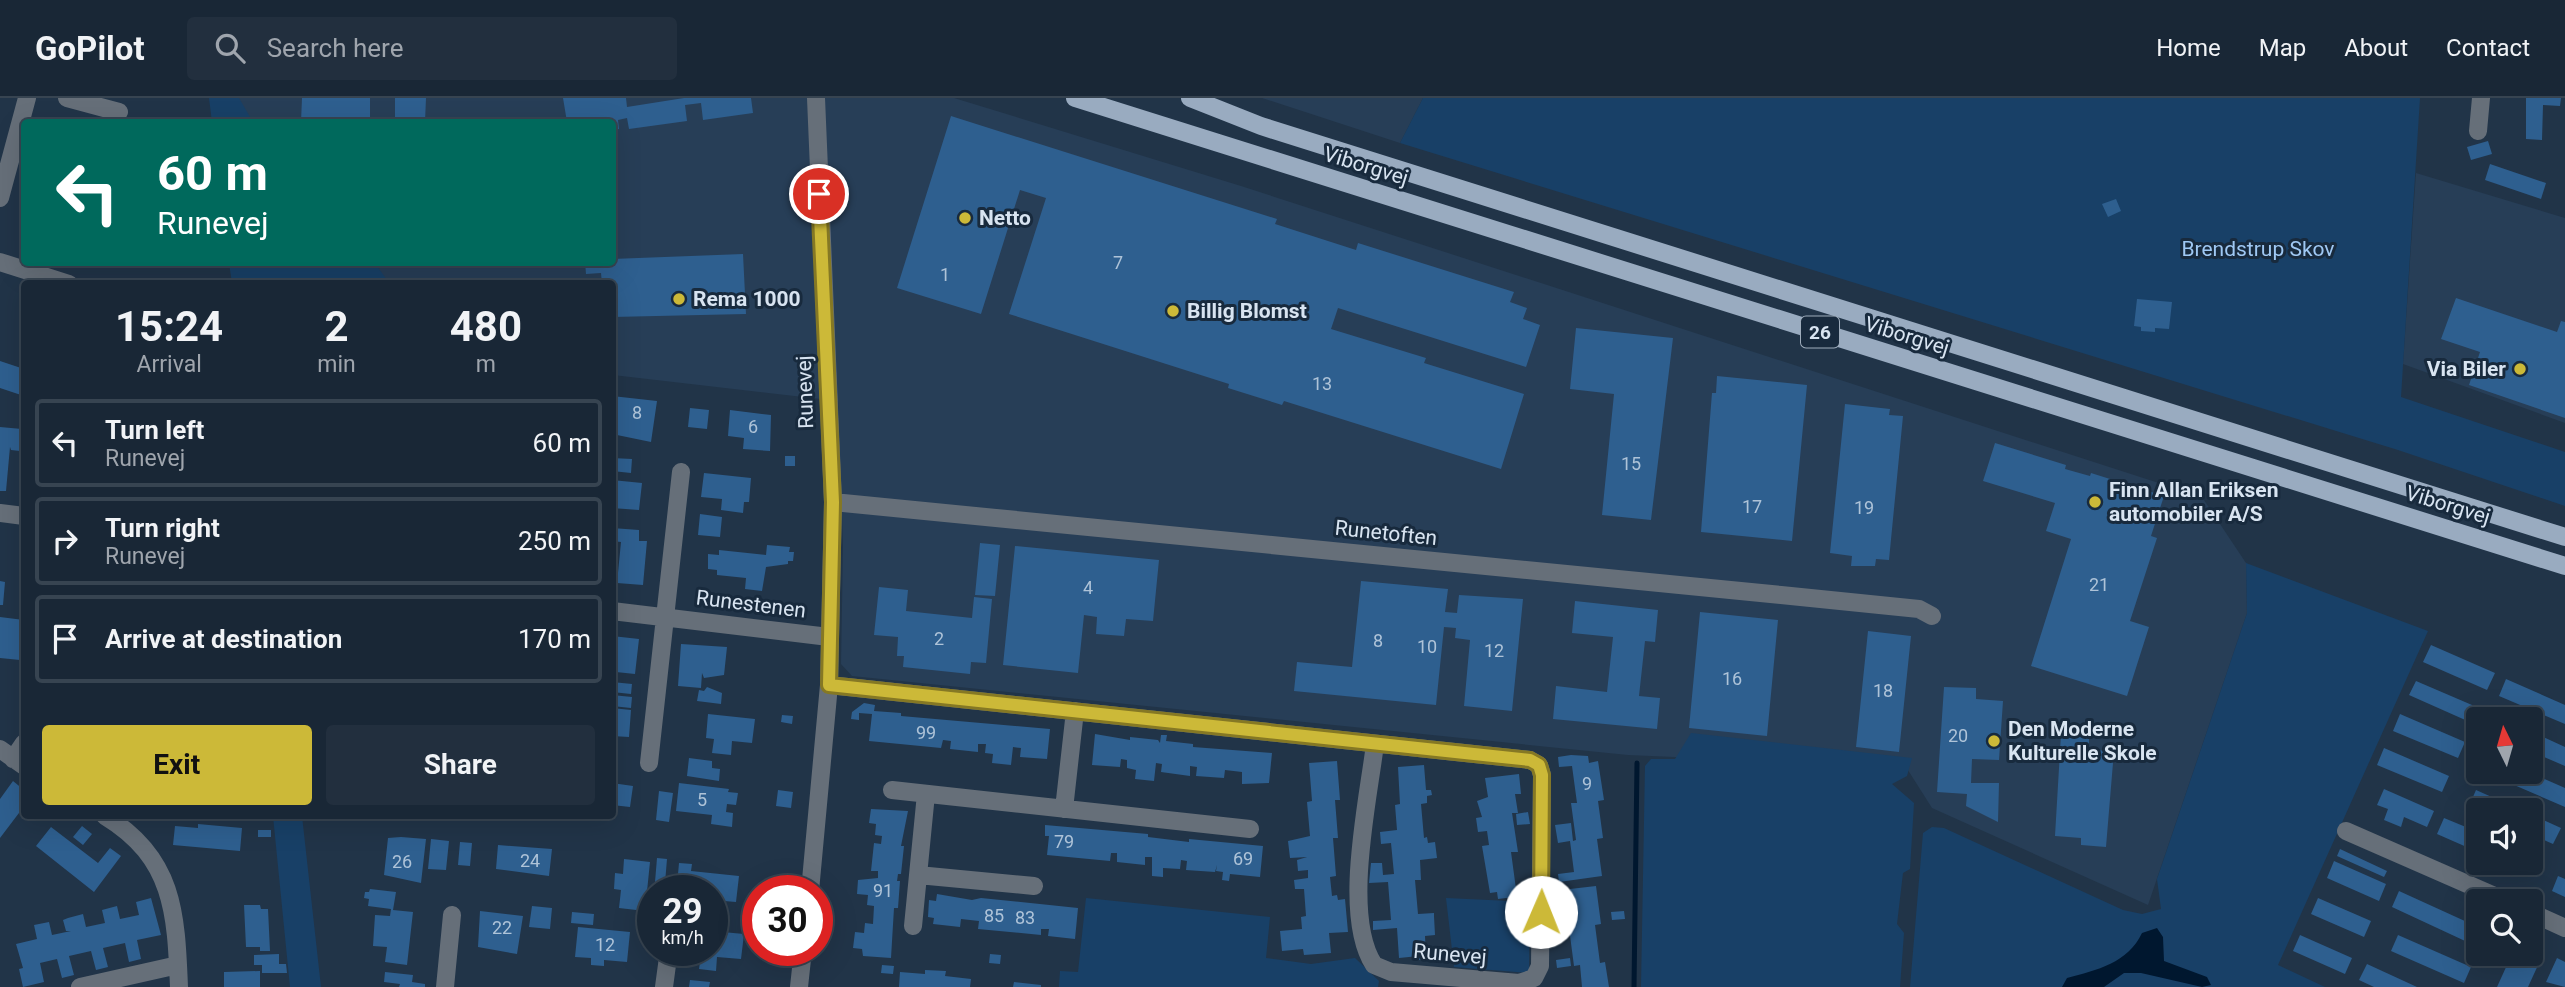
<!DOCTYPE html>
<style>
body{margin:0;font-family:Roboto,sans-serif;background:#222f3e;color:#f1f3f6;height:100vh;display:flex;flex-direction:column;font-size:26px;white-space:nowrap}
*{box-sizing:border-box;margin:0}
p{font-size:23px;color:#9fa5ad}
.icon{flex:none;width:38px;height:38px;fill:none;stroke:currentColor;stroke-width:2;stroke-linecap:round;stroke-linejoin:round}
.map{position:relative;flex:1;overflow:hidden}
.panel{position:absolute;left:21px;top:182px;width:595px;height:539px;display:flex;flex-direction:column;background:#192736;border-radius:7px;box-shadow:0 7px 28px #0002,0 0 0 2px #374451}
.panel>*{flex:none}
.banner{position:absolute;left:21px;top:21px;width:595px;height:147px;border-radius:7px;box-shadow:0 7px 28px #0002,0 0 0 2px #374451;background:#00695c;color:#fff;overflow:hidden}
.needle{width:46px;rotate:355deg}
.fabs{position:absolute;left:2466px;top:609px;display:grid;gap:14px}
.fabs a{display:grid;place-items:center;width:77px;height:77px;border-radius:7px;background:#192736;box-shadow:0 7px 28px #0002,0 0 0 2px #374451;font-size:35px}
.speed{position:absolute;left:637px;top:777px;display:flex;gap:14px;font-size:35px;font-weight:700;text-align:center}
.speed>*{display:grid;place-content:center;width:91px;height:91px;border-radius:50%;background:#192736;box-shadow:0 7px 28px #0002,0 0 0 2px #374451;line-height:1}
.speed small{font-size:18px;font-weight:400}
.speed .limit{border:10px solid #d22;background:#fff;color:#111}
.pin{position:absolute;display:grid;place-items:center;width:60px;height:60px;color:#fff;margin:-30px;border:4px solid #fff;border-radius:50%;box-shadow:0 2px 7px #0007}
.me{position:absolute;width:77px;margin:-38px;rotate:1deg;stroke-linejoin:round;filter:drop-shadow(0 0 5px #0008)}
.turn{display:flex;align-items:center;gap:24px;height:147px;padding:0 21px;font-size:32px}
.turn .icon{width:91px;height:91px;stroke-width:2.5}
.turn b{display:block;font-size:49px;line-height:60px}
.eta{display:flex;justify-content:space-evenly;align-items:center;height:119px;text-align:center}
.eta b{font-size:42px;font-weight:700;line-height:49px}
.button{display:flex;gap:14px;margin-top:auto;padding:14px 21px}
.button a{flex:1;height:80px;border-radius:7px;background:#ccb938;color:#111;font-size:28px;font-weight:700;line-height:80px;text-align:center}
.button a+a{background:#222f3e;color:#f1f3f6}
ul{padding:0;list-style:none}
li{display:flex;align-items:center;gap:21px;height:88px;margin:0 14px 10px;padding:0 7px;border:4px solid #374451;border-radius:7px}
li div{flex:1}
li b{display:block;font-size:26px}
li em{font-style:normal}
header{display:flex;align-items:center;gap:42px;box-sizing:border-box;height:98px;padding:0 35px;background:#192736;border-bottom:2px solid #374451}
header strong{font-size:33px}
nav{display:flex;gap:38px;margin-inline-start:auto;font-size:24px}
.search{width:490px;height:63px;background:#222f3e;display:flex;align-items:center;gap:18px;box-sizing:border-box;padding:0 24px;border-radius:7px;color:#9fa5ad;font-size:26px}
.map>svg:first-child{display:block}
.built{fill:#273e57}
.green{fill:#184067}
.water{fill:#00172f}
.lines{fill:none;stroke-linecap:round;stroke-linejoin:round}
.stream{stroke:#00172f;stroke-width:5}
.building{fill:#2e5f8f}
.minor{stroke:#666f79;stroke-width:18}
.major{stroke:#99abc0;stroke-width:18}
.route-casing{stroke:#857824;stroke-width:18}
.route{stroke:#ccb938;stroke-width:12}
.poi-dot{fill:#ccb938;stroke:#182a3d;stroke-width:2.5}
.labels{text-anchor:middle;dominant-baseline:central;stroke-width:6;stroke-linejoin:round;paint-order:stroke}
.number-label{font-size:18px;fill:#aec3d8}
.shield{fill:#182a3d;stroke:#9eacbb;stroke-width:2}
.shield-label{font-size:19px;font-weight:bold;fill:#d8e4f1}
.street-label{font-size:21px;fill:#d8e4f1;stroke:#182a3d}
.poi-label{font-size:21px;font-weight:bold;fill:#d8e4f1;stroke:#182a3d;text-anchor:start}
.park-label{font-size:21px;fill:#9fc8f3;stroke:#182a3d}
</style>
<header>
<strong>GoPilot</strong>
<div class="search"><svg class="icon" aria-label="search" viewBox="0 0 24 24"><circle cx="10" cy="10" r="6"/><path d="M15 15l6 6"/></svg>Search here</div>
<nav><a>Home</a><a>Map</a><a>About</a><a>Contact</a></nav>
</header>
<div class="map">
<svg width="2565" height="889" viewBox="0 0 2565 889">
<rect width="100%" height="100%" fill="#213448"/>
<path class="built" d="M217 0H954L1241 88 2202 399 2246 465 2247 515 2148 807 1932 710 1906 669 1628 657 852 578 841 566 843 447 838 303 613 277 612 186 242 185 239 165 612 164V24H220Z
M1262 0H1423L1400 45Z
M2416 75 2565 120V325L2403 266Z"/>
<path class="green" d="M209 0H239L253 24H212Z
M1423 0H2420L2401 299 2565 354V408L2398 352 1400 45Z
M229 165H375L389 185H232Z
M2246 465 2428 533 2278 867 2325 889H1910L1923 735 1932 729 1944 730 2123 812 2142 816 2161 811 2157 781 2247 515Z
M1691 635 1912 660 1907 678 1892 686 1914 705 1910 771 1903 775 1897 826 1904 835 1900 889H1641L1645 668 1651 661H1675Z
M273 718H302L321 889H290Z
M1086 800 1270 819 1266 860 1311 866 1355 860 1379 883 1378 889H1059L1060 873 1078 874Z
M1446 800 1530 804 1529 875 1454 869Z"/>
<path class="water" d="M2157 830 2163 839 2164 863 2207 879 2211 887 2202 889 2141 875H2124L2104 889H2062L2067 880C2097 872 2128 865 2142 835Z"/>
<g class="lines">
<path class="stream" d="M1634 889 1637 665"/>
</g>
<path class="building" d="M302 0H370V24H301Z
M395 0H426L425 24H395Z
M563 0H626L627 9 684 0H751L753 15 703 22 701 5 685 7 687 23 629 31 627 20 618 22 619 31 612 32V24H567Z
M2526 0H2561L2560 8 2543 7 2542 42 2526 41Z
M951 18 1277 121 1275 126 1356 152 1358 145 1514 194 1510 204 1527 210 1523 221 1540 227 1526 269 1338 210 1331 231 1426 260 1424 265 1524 296 1501 371 1284 303 1282 307 1228 290 1229 286 1009 216 1046 100 1020 92 981 216 897 190Z
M2488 43 2492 56 2471 62 2467 49Z
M2490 66 2546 85 2541 101 2485 82Z
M2116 101 2121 113 2108 119 2102 106Z
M743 156 746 216 612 219V186H602L601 175 586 176 585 164H612V161Z
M2456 200 2557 234 2561 223 2565 224V320L2469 287 2480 254 2441 241Z
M2137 201 2172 204 2169 231 2155 230V234L2141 233V229L2134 228Z
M1576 230 1673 240 1651 422 1602 417 1614 296 1570 291Z
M0 263 24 271V298L0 290Z
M1717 278 1807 287 1792 443 1701 434 1712 295H1716Z
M612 298 657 303 651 344 617 337 618 324H612Z
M1845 306 1890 311 1889 317 1903 318 1889 462 1876 461 1875 468H1851L1852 458 1830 455Z
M690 310 709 312 707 331 688 329Z
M730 312 771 317 770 353 743 351 744 340 728 338Z
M0 329 22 331 20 353 11 352 10 349 6 393H0Z
M1995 345 2066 367 2065 371 2090 378 2091 375 2164 398 2151 438 2157 440 2130 523 2149 529 2127 598 2031 568 2071 441 2046 433 2055 405 1983 383Z
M785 358H795V368H785Z
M612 360 632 361 631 375 612 373Z
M704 375 751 380 749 404H744L743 415 721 412 722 401 701 399Z
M612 382 642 385 639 412 612 410Z
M700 416 722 419 720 439 698 437Z
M612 430 639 432V443H647L643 487 617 485 621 444 612 443Z
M980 445 1000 447 995 498 975 497Z
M767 447 790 449 789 454H794L793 463H788V466L766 469 762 493 745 491 746 480 717 477V472L708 471V456L719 457V452L766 457Z
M1015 448 1159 462 1153 523 1126 521 1124 538 1096 536 1097 519 1084 517 1078 575 1003 567Z
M0 483 5 484 3 507H0Z
M1361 483 1448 491 1445 514 1457 515 1459 497 1523 501 1512 613 1464 608 1470 542 1455 540 1456 530 1444 529 1436 607 1294 593 1297 564 1352 569Z
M879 489 908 492 906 513 972 520 974 499 992 501 986 565 971 564 970 576 903 569 904 558H897L898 539 874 537Z
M1575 503 1658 512 1655 544 1645 543 1639 598 1660 600 1657 631 1553 621 1556 588 1607 594 1613 539 1572 535Z
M1700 514 1778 522 1767 638 1689 630Z
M0 519 24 522 20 562 0 560Z
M1868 533 1911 538 1899 654 1856 649Z
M612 538 639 541 635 576 616 574 617 565 612 564Z
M681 546 727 549 724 577 704 580 702 575 701 590 678 588Z
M2431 547 2495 575 2487 592 2423 564Z
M23 560H24V591L20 590Z
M2506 581 2565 607V626L2499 598Z
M2416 583 2479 610 2472 625 2409 597Z
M612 584 632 586 631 596 612 594Z
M707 589 722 595 721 606 697 603 699 592 704 593Z
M1944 589 1976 590V601L2003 603 1999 662 1972 661 1971 685H1999L1998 724 1966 708 1967 696 1937 694Z
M612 597 632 599 631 610 612 608Z
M864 605 875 607 874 613 901 615V618L1050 631 1047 661 1020 659 1021 650 1013 649 1011 667 992 665 993 656 985 655 986 646H978V654L950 651 951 643 943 642 941 650 869 643 872 616 859 615V622L851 621 852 614Z
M612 610 631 612 629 639 612 638Z
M708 616 755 621 752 645 732 643 731 657 712 655 714 641 706 640Z
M2400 616 2465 644 2458 660 2393 633Z
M782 617 793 618 792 626 781 624Z
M2530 633 2565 649V668L2530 653Z
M1095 636 1130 642V639L1158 642 1160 645 1161 637H1167L1166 643 1193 646V649L1272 655 1269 685 1242 686V674L1225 672 1224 680 1196 678 1197 669 1190 668V678L1161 674 1162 666 1156 665 1154 683 1135 681 1136 672 1127 670V662L1121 661 1120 669 1092 667Z
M2061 636 2089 638V652L2114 653 2106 749 2081 747V740L2055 738Z
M2384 650 2449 678 2442 694 2377 667Z
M2475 650 2478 651V671L2468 667Z
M1571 657 1588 658 1589 665 1598 663 1604 702 1598 703 1603 740 1597 741 1602 778 1559 784 1558 776 1574 774 1570 743 1558 745 1555 727 1571 725 1573 743 1576 742 1571 705H1577L1572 668 1559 669 1558 659Z
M689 660 712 663V670L720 671 719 683 687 678Z
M1337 663 1340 702H1335L1338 740H1333L1336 778 1330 779 1332 798 1337 797 1338 802 1345 801 1348 834 1329 835 1331 855 1304 857 1303 851 1282 853 1280 833 1302 831 1301 819 1306 818 1304 791H1295L1294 782 1308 780V772L1298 773 1297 762 1307 759 1290 760 1288 743 1310 738 1307 704 1312 703 1309 665Z
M1424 667 1426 692H1431L1432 697 1427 698V705L1421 706 1424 740 1427 739 1428 745 1435 744 1437 760 1420 762 1421 782H1415L1418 816 1434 815V818L1435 837 1425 838 1426 861 1419 862V858L1399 860 1397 830 1373 832V823L1391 822 1388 784 1369 785 1371 765H1382L1383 777 1394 776 1391 745 1381 746 1380 734 1397 732 1395 707 1400 706 1398 669Z
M2484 674H2529L2565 690V709Z
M1519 676 1521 696H1515L1518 715H1512L1518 754H1511L1516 791 1529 789 1530 797 1498 801 1497 794 1490 795 1482 748 1489 747 1487 733 1478 734 1476 720 1482 719 1477 703 1488 699 1485 680Z
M13 683 24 692V713L22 711 0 740V701Z
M612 685 633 688 630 709 612 707Z
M679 685 729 691 728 694 738 695 736 707 727 706 726 714 733 715 732 729 711 726 712 717 676 713Z
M2384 691 2434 713 2427 729 2404 719 2401 729 2384 722 2388 711 2377 707Z
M778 692 793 694 791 710 776 708Z
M2476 692 2521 712H2477L2469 708Z
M659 693 673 695 669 724 656 722Z
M871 711 908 713 901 748H904L901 776H898L897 783H900L898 810H894L891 860 863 858 862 851 853 850 855 834 864 835 865 825 873 826 874 808 867 807 868 797 857 796 858 782 878 780V773H871L874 745 881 746 882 738 875 737 876 726 869 725Z
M1528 714 1530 726 1517 727 1516 716Z
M2530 716 2561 730 2553 746 2530 736Z
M2444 720 2478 734V754L2437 736Z
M198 726 242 730 240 753 173 747 175 728 198 730Z
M1045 727 1148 736V739L1189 744V741L1263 748 1260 779 1230 776 1229 783 1222 782 1223 774 1216 773 1217 767 1215 774 1186 772 1187 763 1181 762 1180 771 1163 770V779L1152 778V759H1145V767L1117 764V755H1111L1110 763 1047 757 1049 738H1045Z
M82 728 92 736 83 747 73 739Z
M51 729 98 765 110 750 121 758 94 794 36 748Z
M258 732H271V739H258Z
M401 739 426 741 421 785 384 777 388 740Z
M431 741 449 743 446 772 428 771Z
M460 744 472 745 470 768 458 767Z
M498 747 552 751 549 778 496 771Z
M2340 751 2387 773 2384 779 2337 758Z
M2530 757 2544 763 2537 779 2503 765H2530Z
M657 760 667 761 665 785 655 784Z
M624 761 650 764 645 813 619 810 621 792 614 791 615 775 623 776Z
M2334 763 2386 786 2379 803 2327 780Z
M679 765 692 766 691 773 739 778 736 804 712 802V793H688V788L677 787Z
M2558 778 2565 781V799L2552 793Z
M1596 788 1601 826 1595 827 1600 865 1605 864 1609 889H1582L1580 867 1574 868 1569 830 1558 831 1557 823 1574 821 1570 791Z
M370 791 396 794 393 812 413 814 407 867 385 864 387 849 373 848 375 817 390 818 391 811 368 808 369 801 364 800 365 794H369Z
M2399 793 2478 829V849L2392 809Z
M937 796 972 802 981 800 1078 810 1075 841 1048 838 1049 831H1041V837L978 831 979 823 961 821 960 829 933 826 934 820 928 819 929 802 936 803Z
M151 800 161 837 137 842 141 861 129 864 125 845 103 850 108 869 96 872 91 853 69 858 74 877 62 880 57 861 40 865 44 884 23 889 19 871 23 870 16 846 37 841 34 827 49 824 52 837 71 833H66L63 822 68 820 83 816 86 829 105 825 102 812 117 808 120 821 139 817 136 804Z
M2318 800 2371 823 2364 839 2311 816Z
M244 807H260L261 811H268L270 853H260V849H246Z
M532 808 552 810 550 831 529 829Z
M480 813 523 818 517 856 478 849Z
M1624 813 1625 821 1612 822 1611 814Z
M572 814 594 816 593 827 571 825Z
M578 829 630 834 627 864 604 862V868L591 867V860L575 859Z
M712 833 744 836 741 861 717 859 716 873 699 871 701 857 692 856V852H712Z
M2530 835 2537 838 2533 847 2545 852 2528 889H2497L2512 856H2530Z
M2300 837 2352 860 2345 876 2293 853Z
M2398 837 2471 869 2464 885 2391 853Z
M279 856V866H286L287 875H262V867H254V857Z
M990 856 1001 857 1000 866 989 865Z
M1570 860 1571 868 1557 870 1556 862Z
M2557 860 2565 864V889L2546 884Z
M2367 866 2417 889H2374L2359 882Z
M882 867 894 868 893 876 881 875Z
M925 872 946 873 945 878 971 881 970 889H899L900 874 925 876Z
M260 873V889H224V874Z
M385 874 413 877 412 884 425 886V889H399L400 886 384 884Z
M690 882 710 884 709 889H689Z
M1014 884 1041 887V889H1013Z"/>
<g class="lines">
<path class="minor" d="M67 0 119 14
M2478 33 2481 0
M0 100 27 0
M0 164 69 186
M833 404 1781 497 1919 511 1932 518
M0 415 24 418
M612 513 829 539
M829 587 1530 662 1539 667 1542 677 1540 868 1534 880 1519 885 1391 874 1374 867C1342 818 1368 704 1375 646
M0 651 24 668
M13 661 24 645
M649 665 681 374
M892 692 1250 731
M1064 711 1075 613
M105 718C174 760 176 815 179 889
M2346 733 2506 803
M918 777 1034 788
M810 793 829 587 833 404 816 0
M2530 814 2565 830
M913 828 926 696
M80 889 178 867
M445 889 452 817
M664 889 669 852
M799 889 803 852"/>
<path class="major" d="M1075 0 2565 468
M1190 0 1261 28 2565 439"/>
</g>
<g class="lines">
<defs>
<path id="route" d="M819 96 833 404 829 587 1530 662 1539 667 1542 677 1541 814"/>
</defs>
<use href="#route" class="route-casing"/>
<use href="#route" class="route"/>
</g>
<g class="poi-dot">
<circle cx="965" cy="120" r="7"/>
<circle cx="679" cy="201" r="7"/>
<circle cx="1173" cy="213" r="7"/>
<circle cx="2520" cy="271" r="7"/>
<circle cx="2095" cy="404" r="7"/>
<circle cx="1994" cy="643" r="7"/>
</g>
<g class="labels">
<g class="number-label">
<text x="1118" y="164">7</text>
<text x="945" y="176">1</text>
<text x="1322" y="285">13</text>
<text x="637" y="314">8</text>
<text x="753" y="328">6</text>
<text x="1631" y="365">15</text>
<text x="1752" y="408">17</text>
<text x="1864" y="409">19</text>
<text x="2099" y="486">21</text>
<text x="1088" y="489">4</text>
<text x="939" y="540">2</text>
<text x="1378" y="542">8</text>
<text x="1427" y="548">10</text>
<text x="1494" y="552">12</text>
<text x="1732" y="580">16</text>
<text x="1883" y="592">18</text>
<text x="926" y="634">99</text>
<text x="1958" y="637">20</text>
<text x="1587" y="685">9</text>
<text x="702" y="701">5</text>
<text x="1064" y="743">79</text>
<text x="1243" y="760">69</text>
<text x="530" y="762">24</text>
<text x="402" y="763">26</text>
<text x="883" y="792">91</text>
<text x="994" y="817">85</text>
<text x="1025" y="819">83</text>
<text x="502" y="829">22</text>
<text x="605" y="846">12</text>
</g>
<rect class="shield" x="1801" y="218.5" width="38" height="31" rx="5"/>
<g class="shield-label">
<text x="1820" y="234">26</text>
</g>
<g class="street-label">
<text transform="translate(1366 68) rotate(17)">Viborgvej</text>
<text transform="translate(1907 238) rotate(17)">Viborgvej</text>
<text transform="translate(805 294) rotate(-92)">Runevej</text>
<text transform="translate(2448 407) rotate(17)">Viborgvej</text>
<text transform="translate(1386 435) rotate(6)">Runetoften</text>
<text transform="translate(751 506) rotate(7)">Runestenen</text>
<text transform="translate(1450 856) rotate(5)">Runevej</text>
</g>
<g class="poi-label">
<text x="979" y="120">Netto</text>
<text x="693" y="201">Rema 1000</text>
<text x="1187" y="213">Billig Blomst</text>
<text x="2506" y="271" text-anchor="end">Via Biler</text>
<text x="2109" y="392">Finn Allan Eriksen<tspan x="2109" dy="24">automobiler A/S</tspan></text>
<text x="2008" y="631">Den Moderne<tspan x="2008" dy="24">Kulturelle Skole</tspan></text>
</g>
<g class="park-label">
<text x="2258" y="151">Brendstrup Skov</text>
</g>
</g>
</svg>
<div class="fabs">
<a><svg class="needle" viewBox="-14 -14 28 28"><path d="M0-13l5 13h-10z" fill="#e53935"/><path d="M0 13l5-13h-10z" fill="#9fa5ad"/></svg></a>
<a><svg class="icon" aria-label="sound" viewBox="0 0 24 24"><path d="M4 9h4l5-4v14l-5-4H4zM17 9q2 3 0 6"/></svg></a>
<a><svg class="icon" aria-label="search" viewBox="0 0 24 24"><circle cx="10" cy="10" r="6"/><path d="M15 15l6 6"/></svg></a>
</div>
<div class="speed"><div>29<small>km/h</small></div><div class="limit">30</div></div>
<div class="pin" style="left:819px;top:96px;background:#d93025"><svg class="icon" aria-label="arrive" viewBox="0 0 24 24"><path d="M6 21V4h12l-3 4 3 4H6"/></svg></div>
<svg class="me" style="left:1541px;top:814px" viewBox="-20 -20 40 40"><circle r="19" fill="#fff"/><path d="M0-13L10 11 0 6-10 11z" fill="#ccb938"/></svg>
<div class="banner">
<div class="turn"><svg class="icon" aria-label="left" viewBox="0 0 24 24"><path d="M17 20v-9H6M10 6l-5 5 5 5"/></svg><div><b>60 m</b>Runevej</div></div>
</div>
<section class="panel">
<div class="eta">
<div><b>15:24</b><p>Arrival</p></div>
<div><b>2</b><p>min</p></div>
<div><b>480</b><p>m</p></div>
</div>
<ul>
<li><svg class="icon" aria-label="left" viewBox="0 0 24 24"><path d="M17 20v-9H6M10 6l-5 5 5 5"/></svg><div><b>Turn left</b><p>Runevej</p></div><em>60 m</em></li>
<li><svg class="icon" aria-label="right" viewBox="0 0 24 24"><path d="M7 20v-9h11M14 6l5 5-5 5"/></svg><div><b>Turn right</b><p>Runevej</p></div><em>250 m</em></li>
<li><svg class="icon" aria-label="arrive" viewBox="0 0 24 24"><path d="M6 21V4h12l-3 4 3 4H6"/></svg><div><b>Arrive at destination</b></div><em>170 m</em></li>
</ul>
<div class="button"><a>Exit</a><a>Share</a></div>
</section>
</div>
